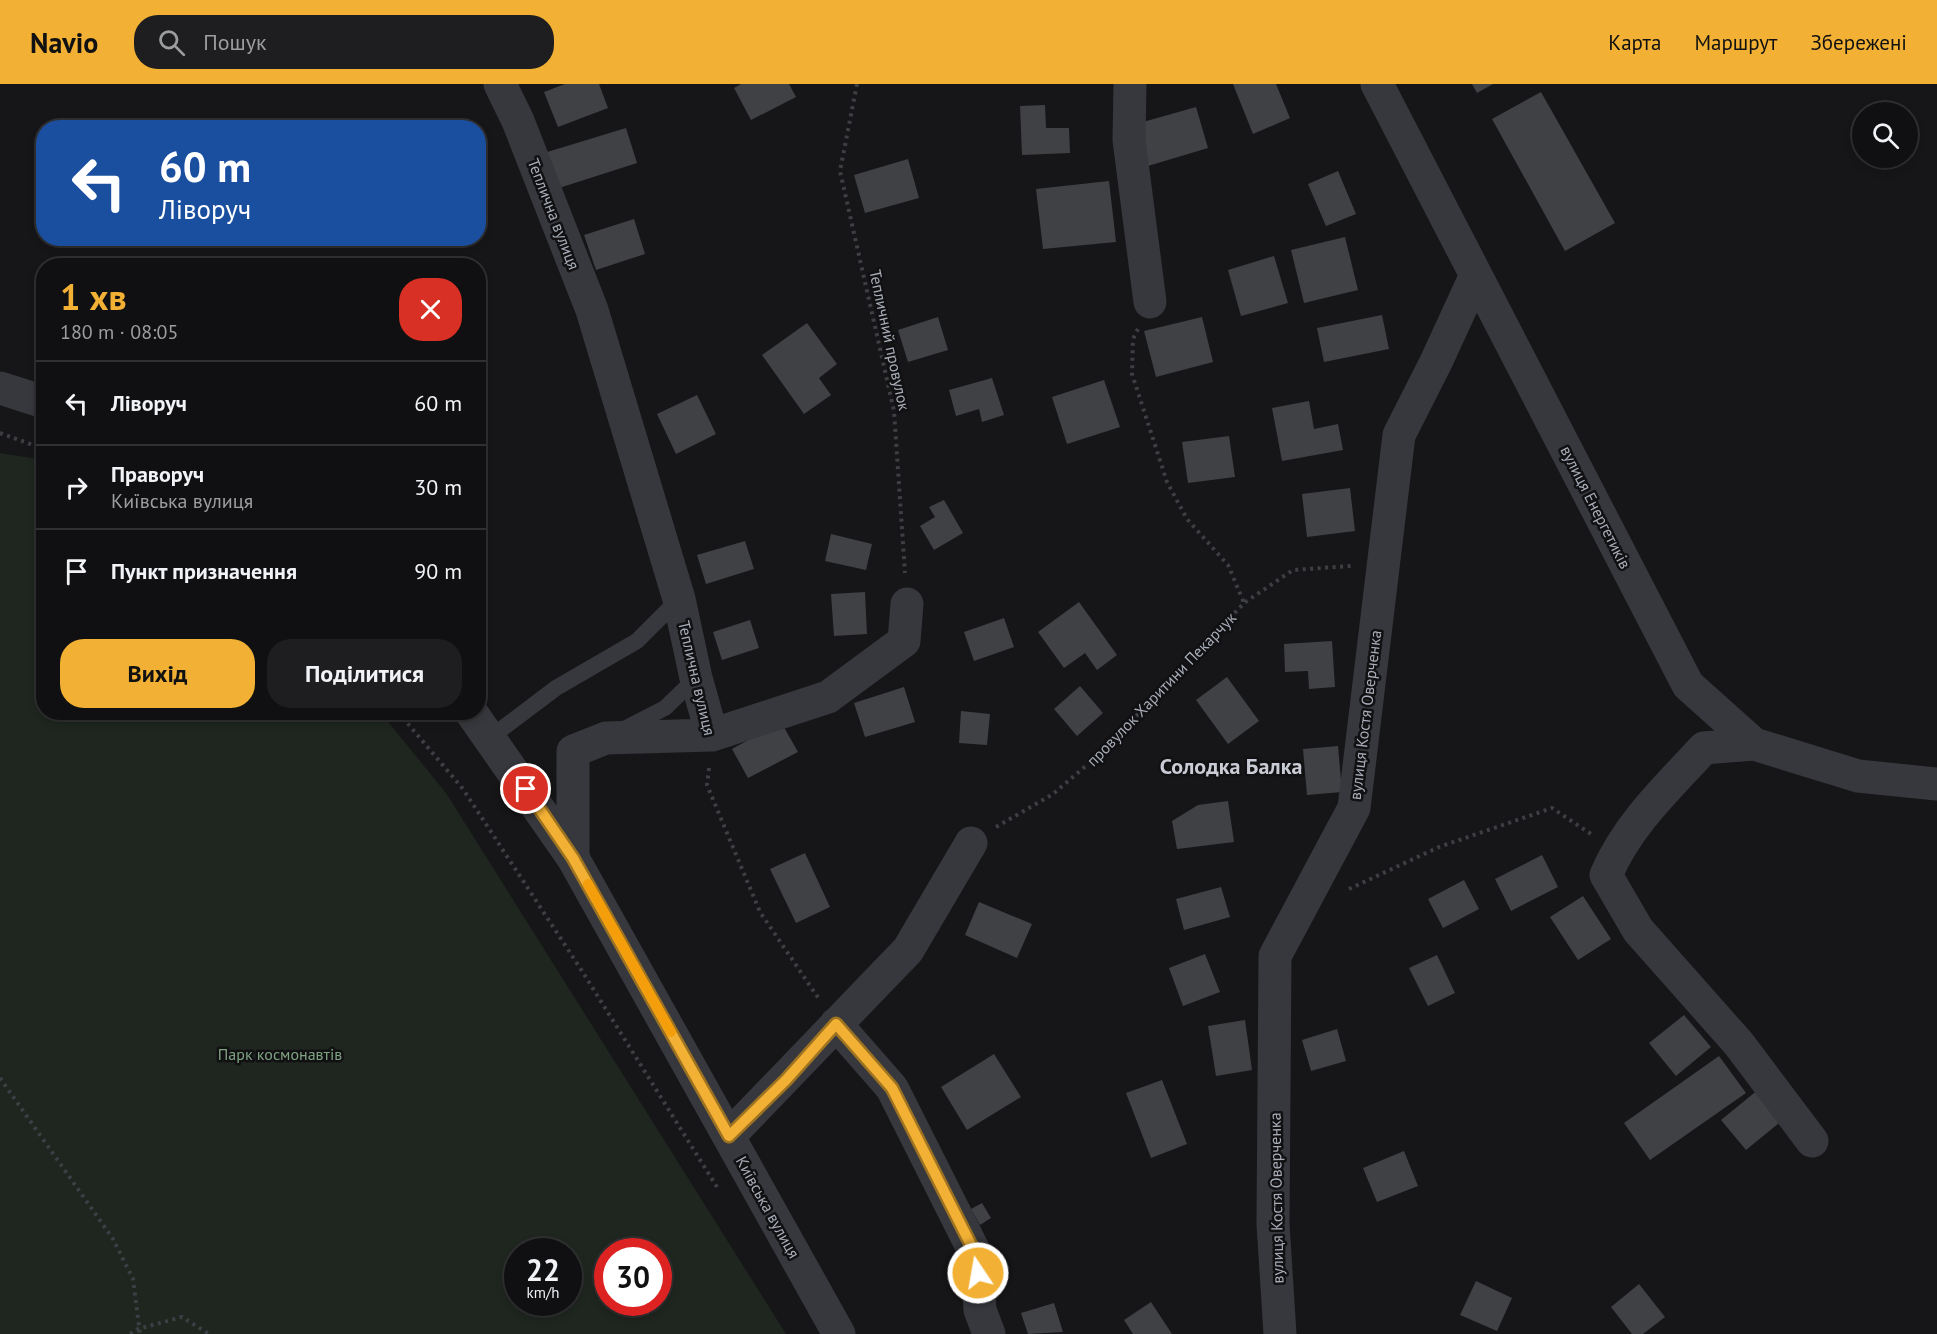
<!DOCTYPE html>
<html lang="uk">
<meta charset="utf-8">
<style>
body{margin:0;font-family:"PT Sans",sans-serif;background:#1e1e20;color:#f1f3f6;height:100vh;display:flex;flex-direction:column;font-size:22px;white-space:nowrap}
*{box-sizing:border-box;margin:0}
p{font-size:20px;color:#9c9d9f}
.icon{flex:none;width:33px;height:33px;fill:none;stroke:currentColor;stroke-width:2;stroke-linecap:round;stroke-linejoin:round}
.map{position:relative;flex:1;overflow:hidden}
.side{position:absolute;left:36px;top:174px;width:450px;height:462px;display:flex;flex-direction:column;background:#101012;border-radius:24px;box-shadow:0 3px 9px #0003,0 0 0 2px #303032}
.side>*{flex:none}
.guide{position:absolute;left:36px;top:36px;width:450px;height:126px;border-radius:24px;box-shadow:0 3px 9px #0003,0 0 0 2px #303032;background:#1a4fa0;color:#fff;overflow:hidden}
.buttons{position:absolute;left:1852px;top:18px;display:grid;gap:12px}
.buttons a{display:grid;place-items:center;width:66px;height:66px;border-radius:50%;background:#101012;box-shadow:0 3px 9px #0003,0 0 0 2px #303032;font-size:30px}
.speed{position:absolute;left:504px;top:1154px;display:flex;gap:12px;font-size:30px;font-weight:700;text-align:center}
.speed>*{display:grid;place-content:center;width:78px;height:78px;border-radius:50%;background:#101012;box-shadow:0 3px 9px #0003,0 0 0 2px #303032;line-height:1}
.speed small{font-size:15px;font-weight:400}
.speed .limit{border:9px solid #d22;background:#fff;color:#111}
.pin{position:absolute;display:grid;place-items:center;width:51px;height:51px;color:#fff;margin:-26px;border:3px solid #fff;border-radius:50%;box-shadow:0 2px 6px #0007}
.me{position:absolute;width:66px;margin:-33px;rotate:348deg;stroke-linejoin:round;filter:drop-shadow(0 0 4px #0008)}
.turn{display:flex;align-items:center;gap:21px;height:126px;padding:0 24px;font-size:27px}
.turn .icon{width:78px;height:78px;stroke-width:2.5}
.turn b{display:block;font-size:42px;line-height:51px}
.round{display:grid;place-items:center;flex:none;width:63px;height:63px;border-radius:24px;background:#1e1e20}
.overview{display:flex;align-items:center;justify-content:space-between;height:102px;padding:0 24px}
h1{font-size:36px;font-weight:800;line-height:45px;color:#f2b134}
.cta{display:flex;gap:12px;margin-top:auto;padding:12px 24px}
.cta a{flex:1;height:69px;border-radius:24px;background:#f2b134;color:#111;font-size:24px;font-weight:800;line-height:69px;text-align:center}
.cta a+a{background:#1e1e20;color:#f1f3f6}
ul{padding:0;list-style:none}
li{display:flex;align-items:center;gap:18px;height:84px;padding:0 24px;border-top:2px solid #303032}
li div{flex:1}
li b{display:block;font-size:22px}
li em{font-style:normal}
header{display:flex;align-items:center;gap:36px;box-sizing:border-box;height:84px;padding:0 30px;background:#f2b134;color:#111}
header strong{font-size:28px}
nav{display:flex;gap:33px;margin-inline-start:auto;font-size:21px}
.search{width:420px;height:54px;background:#1e1e20;display:flex;align-items:center;gap:15px;box-sizing:border-box;padding:0 21px;border-radius:24px;color:#9c9d9f;font-size:22px}
.map>svg:first-child{display:block}
.green{fill:#1e261f;fill-rule:evenodd}
.building{fill:#404145}
.lines{fill:none;stroke-linecap:round;stroke-linejoin:round}
.path{stroke:#3d3f44;stroke-width:4;stroke-dasharray:3 4.5;stroke-linecap:butt}
.service{stroke:#37383d;stroke-width:16}
.minor{stroke:#37383d;stroke-width:33}
.tertiary{stroke:#37383d;stroke-width:33}
.route-casing{stroke:#9d7322;stroke-width:15}
.route{stroke:#f2b134;stroke-width:10}
.slow{stroke:#f59e0b;stroke-width:10}
.labels{text-anchor:middle;dominant-baseline:central;stroke-width:5;stroke-linejoin:round;paint-order:stroke}
.street-label{font-size:16px;fill:#a8adb8;stroke:#111113}
.park-label{font-size:16px;fill:#7fa381;stroke:#111113}
.district-label{font-size:22px;font-weight:bold;fill:#c9ccd4;stroke:#111113}
</style>
<header>
<strong>Navio</strong>
<div class="search"><svg class="icon" aria-label="search" viewBox="0 0 24 24"><circle cx="10" cy="10" r="6"/><path d="M15 15l6 6"/></svg>Пошук</div>
<nav><a>Карта</a><a>Маршрут</a><a>Збережені</a></nav>
</header>
<div class="map">
<svg width="1937" height="1250" viewBox="0 0 1937 1250">
<rect width="100%" height="100%" fill="#161618"/>
<path class="green" d="M0 369 43 376 44 628 381 629 446 709 786 1250H0ZM518 1167H568V1218H518ZM608 1167H658V1218H608Z"/>
<path class="building" d="M565 0H599L608 24 558 43 544 8Z
M741 0H789L796 13 751 36 734 4Z
M1233 0H1276L1290 34 1253 50Z
M1472 0H1493L1477 9Z
M1541 8 1615 139 1565 167 1492 35Z
M1045 21 1046 44H1069L1070 69 1022 71 1020 22Z
M1196 23 1208 64 1148 82 1136 40Z
M626 44 637 79 556 105 544 69Z
M908 75 919 114 865 129 854 91Z
M1338 87 1356 130 1326 142 1308 100Z
M1109 97 1116 158 1043 165 1036 105Z
M634 135 645 170 596 186 584 151Z
M1345 153 1358 206 1304 219 1291 166Z
M1274 172 1288 219 1241 232 1228 186Z
M1382 231 1389 265 1324 278 1317 244Z
M938 233 948 266 908 278 898 246Z
M1202 233 1213 278 1156 293 1144 247Z
M807 239 837 280 819 294 831 311 804 330 762 271Z
M992 294 1004 331 982 338 979 325 956 332 949 306Z
M1104 296 1120 343 1067 360 1052 313Z
M697 311 716 350 676 370 657 330Z
M1309 317 1314 345 1338 340 1343 366 1282 377 1272 324Z
M1229 352 1235 393 1188 399 1182 358Z
M1350 404 1355 447 1307 453 1302 410Z
M944 416 963 449 934 466 920 442 935 433 929 423Z
M831 450 872 460 866 486 825 477Z
M745 457 754 485 706 500 697 471Z
M865 508 867 550 834 552 831 510Z
M1079 518 1117 571 1097 586 1085 569 1064 584 1038 548Z
M1004 534 1014 563 974 577 964 548Z
M750 536 759 564 722 576 713 548Z
M1332 557 1335 603 1309 605 1308 587 1285 588 1284 560Z
M1227 593 1259 637 1228 660 1196 616Z
M1080 602 1103 629 1077 652 1054 625Z
M904 603 915 638 865 653 854 619Z
M961 627 990 630 987 661 959 659Z
M781 638 798 668 748 694 732 665Z
M1338 662 1342 708 1307 711 1303 665Z
M1228 717 1234 758 1177 765 1172 737 1198 721Z
M805 769 830 823 796 839 770 785Z
M1542 771 1558 803 1511 827 1495 795Z
M1464 796 1479 825 1443 844 1428 815Z
M1221 803 1230 833 1184 846 1176 815Z
M1583 812 1611 855 1578 876 1550 833Z
M979 818 1032 840 1017 874 965 851Z
M1205 870 1220 908 1183 922 1169 884Z
M1437 871 1455 909 1428 922 1409 884Z
M1684 931 1711 963 1676 992 1649 959Z
M1245 936 1252 986 1216 992 1208 942Z
M1337 945 1346 977 1311 987 1302 956Z
M994 970 1021 1013 967 1046 941 1003Z
M1719 972 1746 1009 1650 1076 1624 1039Z
M1162 996 1187 1060 1151 1074 1126 1009Z
M1759 1005 1784 1035 1746 1066 1721 1036Z
M1404 1067 1418 1102 1377 1118 1363 1084Z
M982 1119 991 1134 980 1141 971 1125Z
M1476 1197 1512 1214 1497 1247 1460 1231Z
M1639 1200 1665 1233 1643 1250H1632L1611 1223Z
M1151 1218 1172 1250H1133L1124 1236Z
M1054 1219 1063 1248 1028 1250 1021 1229Z"/>
<g class="lines">
<path class="path" d="M857 0 840 87 894 327 905 489
M1138 245 1133 255 1132 290 1167 398 1187 435 1228 481 1244 519
M0 349 44 365
M398 628 463 705 582 887 717 1103
M709 684 707 701 760 828 819 915
M996 743 1053 710 1101 669 1244 519 1293 486 1352 482
M1349 805 1439 763 1552 724 1591 750
M0 994 113 1155 133 1195 140 1250
M130 1250 138 1245 182 1233 209 1250"/>
<path class="service" d="M620 647 665 624 696 594
M491 653 556 604 637 557 679 515"/>
<path class="minor" d="M500 0 518 37 592 226 679 515 696 594 712 651
M1130 0 1129 56 1150 218
M1377 0 1688 601 1754 660 1858 692 1937 700
M1754 660 1704 664C1667 704 1628 740 1606 791L1638 846 1739 960 1812 1057
M573 774V667L606 654 712 651 828 613 904 557 907 520
M836 940 892 1004 976 1171 980 1226 989 1250
M729 1052 908 866 971 759
M1280 1250 1273 1140 1275 872 1354 724 1399 351 1436 278 1476 191"/>
<path class="tertiary" d="M0 304 44 318
M471 628 573 774 839 1250"/>
</g>
<g class="lines">
<defs>
<path id="route" d="M526 705 573 774 729 1052 786 996 836 940 892 1004 976 1171 978 1189"/>
</defs>
<use href="#route" class="route-casing"/>
<use href="#route" class="route"/>
<path class="slow" d="M588 800 671 948"/>
</g>
<g class="labels">
<g class="street-label">
<text transform="translate(554 130) rotate(69)">Теплична вулиця</text>
<text transform="translate(890 256) rotate(78)">Тепличний провулок</text>
<text transform="translate(1596 423) rotate(63)">вулиця Енергетиків</text>
<text transform="translate(697 594) rotate(77)">Теплична вулиця</text>
<text transform="translate(1161 605) rotate(-46)">провулок Харитини Пекарчук</text>
<text transform="translate(1365 631) rotate(-83)">вулиця Костя Оверченка</text>
<text transform="translate(1276 1114) rotate(-91)">вулиця Костя Оверченка</text>
<text transform="translate(768 1123) rotate(61)">Київська вулиця</text>
</g>
<g class="park-label">
<text x="280" y="970">Парк космонавтів</text>
</g>
<g class="district-label">
<text x="1231" y="682">Солодка Балка</text>
</g>
</g>
</svg>
<div class="buttons">
<a><svg class="icon" aria-label="search" viewBox="0 0 24 24"><circle cx="10" cy="10" r="6"/><path d="M15 15l6 6"/></svg></a>
</div>
<div class="speed"><div>22<small>km/h</small></div><div class="limit">30</div></div>
<div class="pin" style="left:526px;top:705px;background:#d93025"><svg class="icon" aria-label="arrive" viewBox="0 0 24 24"><path d="M6 21V4h12l-3 4 3 4H6"/></svg></div>
<svg class="me" style="left:978px;top:1189px" viewBox="-20 -20 40 40"><circle r="17" fill="#f2b134" stroke="#fff" stroke-width="3"/><path d="M0-11L8 9 0 5-8 9z" fill="#fff"/></svg>
<div class="guide">
<div class="turn"><svg class="icon" aria-label="left" viewBox="0 0 24 24"><path d="M17 20v-9H6M10 6l-5 5 5 5"/></svg><div><b>60 m</b>Ліворуч</div></div>
</div>
<section class="side">
<div class="overview"><div><h1>1 хв</h1><p>180 m · 08:05</p></div><a class="round" style="background:#d93025;color:#fff"><svg class="icon" aria-label="close" viewBox="0 0 24 24"><path d="M6 6l12 12M18 6L6 18"/></svg></a></div>
<ul>
<li><svg class="icon" aria-label="left" viewBox="0 0 24 24"><path d="M17 20v-9H6M10 6l-5 5 5 5"/></svg><div><b>Ліворуч</b></div><em>60 m</em></li>
<li><svg class="icon" aria-label="right" viewBox="0 0 24 24"><path d="M7 20v-9h11M14 6l5 5-5 5"/></svg><div><b>Праворуч</b><p>Київська вулиця</p></div><em>30 m</em></li>
<li><svg class="icon" aria-label="arrive" viewBox="0 0 24 24"><path d="M6 21V4h12l-3 4 3 4H6"/></svg><div><b>Пункт призначення</b></div><em>90 m</em></li>
</ul>
<div class="cta"><a>Вихід</a><a>Поділитися</a></div>
</section>
</div>
